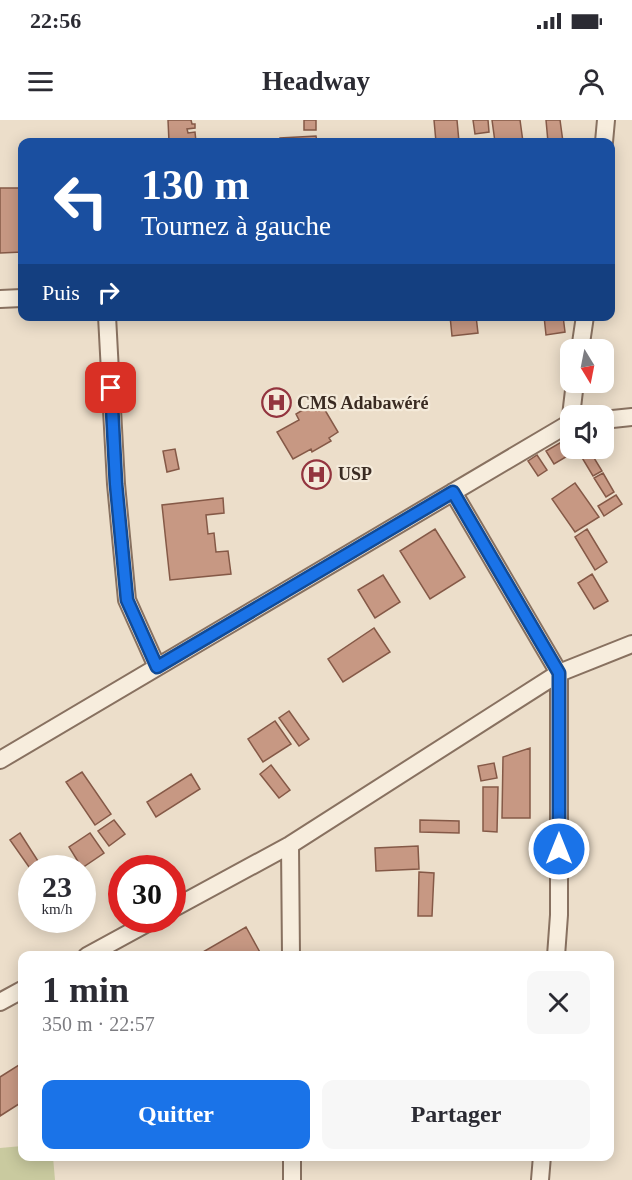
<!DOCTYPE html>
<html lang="fr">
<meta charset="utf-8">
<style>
body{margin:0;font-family:Georgia,serif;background:#f7f7f7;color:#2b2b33;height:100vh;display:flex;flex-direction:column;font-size:22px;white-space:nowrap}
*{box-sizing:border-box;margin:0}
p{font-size:20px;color:#7c7c81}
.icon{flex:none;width:33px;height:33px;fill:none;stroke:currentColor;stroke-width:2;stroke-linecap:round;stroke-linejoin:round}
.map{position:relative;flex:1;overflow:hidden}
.panel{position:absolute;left:18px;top:831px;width:596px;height:210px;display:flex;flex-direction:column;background:#fff;border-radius:12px;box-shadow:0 3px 15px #0003}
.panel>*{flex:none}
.banner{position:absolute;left:18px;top:18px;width:597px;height:183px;border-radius:12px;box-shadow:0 3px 15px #0003;background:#1a4fa0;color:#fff;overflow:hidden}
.needle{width:39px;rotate:170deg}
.buttons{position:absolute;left:560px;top:219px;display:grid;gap:12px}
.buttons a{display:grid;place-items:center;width:54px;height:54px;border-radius:12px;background:#fff;box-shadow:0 3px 15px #0003;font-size:30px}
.speed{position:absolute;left:18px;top:735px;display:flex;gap:12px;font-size:30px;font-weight:700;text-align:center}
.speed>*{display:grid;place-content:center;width:78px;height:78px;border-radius:50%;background:#fff;box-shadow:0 3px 15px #0003;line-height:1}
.speed small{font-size:15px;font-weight:400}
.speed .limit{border:9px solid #d22;background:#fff;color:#111}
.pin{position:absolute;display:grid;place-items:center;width:51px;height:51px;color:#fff;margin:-26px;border-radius:12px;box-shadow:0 3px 9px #0006}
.me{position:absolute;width:66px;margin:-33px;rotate:0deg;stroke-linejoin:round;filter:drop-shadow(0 0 4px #0008)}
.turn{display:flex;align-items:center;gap:21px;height:126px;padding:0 24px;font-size:27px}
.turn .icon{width:78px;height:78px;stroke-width:2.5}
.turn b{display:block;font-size:42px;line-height:51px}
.then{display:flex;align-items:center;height:57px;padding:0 24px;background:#0003;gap:12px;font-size:22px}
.round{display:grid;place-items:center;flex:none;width:63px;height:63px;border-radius:12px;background:#f7f7f7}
.head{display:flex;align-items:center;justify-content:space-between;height:102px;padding:0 24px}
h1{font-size:36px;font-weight:700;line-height:45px}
.primary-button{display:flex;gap:12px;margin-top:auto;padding:12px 24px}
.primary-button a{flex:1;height:69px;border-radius:12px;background:#1a73e8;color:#fff;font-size:24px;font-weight:700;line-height:69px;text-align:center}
.primary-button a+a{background:#f7f7f7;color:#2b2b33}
.status{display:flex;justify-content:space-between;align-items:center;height:42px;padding:0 30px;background:#fff;direction:ltr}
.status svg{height:16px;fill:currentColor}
header{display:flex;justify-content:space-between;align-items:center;height:78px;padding:0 24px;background:#fff;font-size:27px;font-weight:700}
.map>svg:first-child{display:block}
.green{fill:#c9ca9f}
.building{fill:#c79883;stroke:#855947;stroke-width:1.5}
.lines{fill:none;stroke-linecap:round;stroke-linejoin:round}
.street-casing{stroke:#887160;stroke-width:20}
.street{stroke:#f7eddd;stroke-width:16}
.route-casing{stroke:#114b97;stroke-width:15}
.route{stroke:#1a73e8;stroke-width:10}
.labels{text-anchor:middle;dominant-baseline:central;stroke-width:4.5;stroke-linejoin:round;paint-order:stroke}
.poi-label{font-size:18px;font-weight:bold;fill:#3a2b22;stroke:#f4eada;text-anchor:start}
</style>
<div class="status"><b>22:56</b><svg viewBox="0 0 49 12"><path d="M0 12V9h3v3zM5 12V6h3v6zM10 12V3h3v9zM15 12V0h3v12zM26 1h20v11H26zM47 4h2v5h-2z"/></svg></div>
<header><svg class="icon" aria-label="menu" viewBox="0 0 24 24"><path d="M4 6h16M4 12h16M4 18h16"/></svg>Headway<svg class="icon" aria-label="person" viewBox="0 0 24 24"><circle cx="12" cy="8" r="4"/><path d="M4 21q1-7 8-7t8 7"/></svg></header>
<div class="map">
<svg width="632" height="1060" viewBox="0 0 632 1060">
<rect width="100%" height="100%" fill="#ecdeca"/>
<path class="green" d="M22 1026V1036L53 1037 55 1060H0V1028Z"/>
<path class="building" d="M168 0H191L192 4H195V8L187 9 188 13 195 12 196 22H169Z
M304 0H316V10H304Z
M434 0H457L459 22H436Z
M473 0H488L489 12 475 14Z
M492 0H520L523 22H495Z
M546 0H560L563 22H548Z
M316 16 317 22H280V18Z
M0 68H22V132L0 133Z
M450 196H476L478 213 452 216Z
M544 196H563L565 212 546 215Z
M319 280 338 312 329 318 331 321 312 332 311 329 293 339 277 312 299 300 296 294Z
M570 317V328H581L554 344 546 331Z
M583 328H588L602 351 593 356 578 331Z
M175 329 179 349 167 352 163 331Z
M537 335 547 350 538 356 528 341Z
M603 353 614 372 606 377 594 358Z
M575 363 599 397 575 412 552 379Z
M616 375 622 384 604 396 598 386Z
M223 378 224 393 206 395 208 414 214 413 216 432 228 431 231 454 170 460 162 385Z
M435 409 465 457 430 479 400 431Z
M587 409 607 442 595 450 575 417Z
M592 454 608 481 594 489 578 463Z
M383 455 400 482 375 498 358 470Z
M374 508 390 532 343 562 328 539Z
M289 591 309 619 299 626 279 598Z
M275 601 291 624 263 642 248 619Z
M530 628V698H502L503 637Z
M494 643 497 658 481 661 478 646Z
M271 645 290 670 279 678 260 654Z
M82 652 111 694 95 705 66 662Z
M191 654 200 669 156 697 147 682Z
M483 667H498L497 712 483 711Z
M114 700 125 714 109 726 98 711Z
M420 700 459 701V713L420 712Z
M20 713 38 741 29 747 10 720Z
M90 713 104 733 82 748 69 727Z
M418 726 419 749 376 751 375 728Z
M419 752 434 753 432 796H418Z
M246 807 262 836H196Z
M22 943V982L0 996V957Z"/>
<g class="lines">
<defs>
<path id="street" d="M604 22 606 0
M0 179 22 178
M107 196 116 364 127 480 157 547
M580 230 585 196
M571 296 575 262
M603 300 632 297
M453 372 559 553V795L556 836
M0 640 570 303
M290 725 291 836
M172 789 290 725 559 553 632 524
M87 836 153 800
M0 882 22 870
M292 1036V1060
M540 1060 542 1036"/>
</defs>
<use href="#street" class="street-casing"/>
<use href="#street" class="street"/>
</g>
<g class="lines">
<defs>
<path id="route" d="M111 268 116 364 127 480 157 547 453 372 559 553V729"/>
</defs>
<use href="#route" class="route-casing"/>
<use href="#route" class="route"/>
</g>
<defs>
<symbol id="hospital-ring" viewBox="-11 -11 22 22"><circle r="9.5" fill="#f4eada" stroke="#93343e" stroke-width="1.5"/><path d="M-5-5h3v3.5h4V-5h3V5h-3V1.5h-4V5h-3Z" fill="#93343e"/></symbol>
</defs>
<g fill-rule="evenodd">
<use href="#hospital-ring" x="260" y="266" width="33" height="33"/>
<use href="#hospital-ring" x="300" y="338" width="33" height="33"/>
</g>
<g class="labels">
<g class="poi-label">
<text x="297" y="283">CMS Adabawéré</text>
<text x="338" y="354">USP</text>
</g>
</g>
</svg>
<div class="buttons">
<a><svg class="needle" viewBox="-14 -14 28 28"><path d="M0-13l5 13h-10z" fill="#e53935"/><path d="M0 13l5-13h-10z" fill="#7c7c81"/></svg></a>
<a><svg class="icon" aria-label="sound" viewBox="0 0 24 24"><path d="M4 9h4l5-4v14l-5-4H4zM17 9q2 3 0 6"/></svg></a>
</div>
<div class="speed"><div>23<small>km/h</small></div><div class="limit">30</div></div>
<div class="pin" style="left:111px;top:268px;background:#d93025"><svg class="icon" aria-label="arrive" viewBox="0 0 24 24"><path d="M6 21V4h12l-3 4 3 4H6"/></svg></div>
<svg class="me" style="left:559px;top:729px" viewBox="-20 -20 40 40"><circle r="17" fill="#1a73e8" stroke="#fff" stroke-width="3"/><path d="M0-11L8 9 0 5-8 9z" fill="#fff"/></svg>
<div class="banner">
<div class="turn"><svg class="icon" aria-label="left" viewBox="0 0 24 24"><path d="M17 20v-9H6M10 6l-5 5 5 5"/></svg><div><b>130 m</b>Tournez à gauche</div></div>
<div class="then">Puis<svg class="icon" aria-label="right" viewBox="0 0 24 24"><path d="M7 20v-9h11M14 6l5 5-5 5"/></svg></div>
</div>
<section class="panel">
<div class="head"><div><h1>1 min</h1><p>350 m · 22:57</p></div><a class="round"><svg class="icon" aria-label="close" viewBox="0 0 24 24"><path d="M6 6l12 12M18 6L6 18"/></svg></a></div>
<div class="primary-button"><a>Quitter</a><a>Partager</a></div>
</section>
</div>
